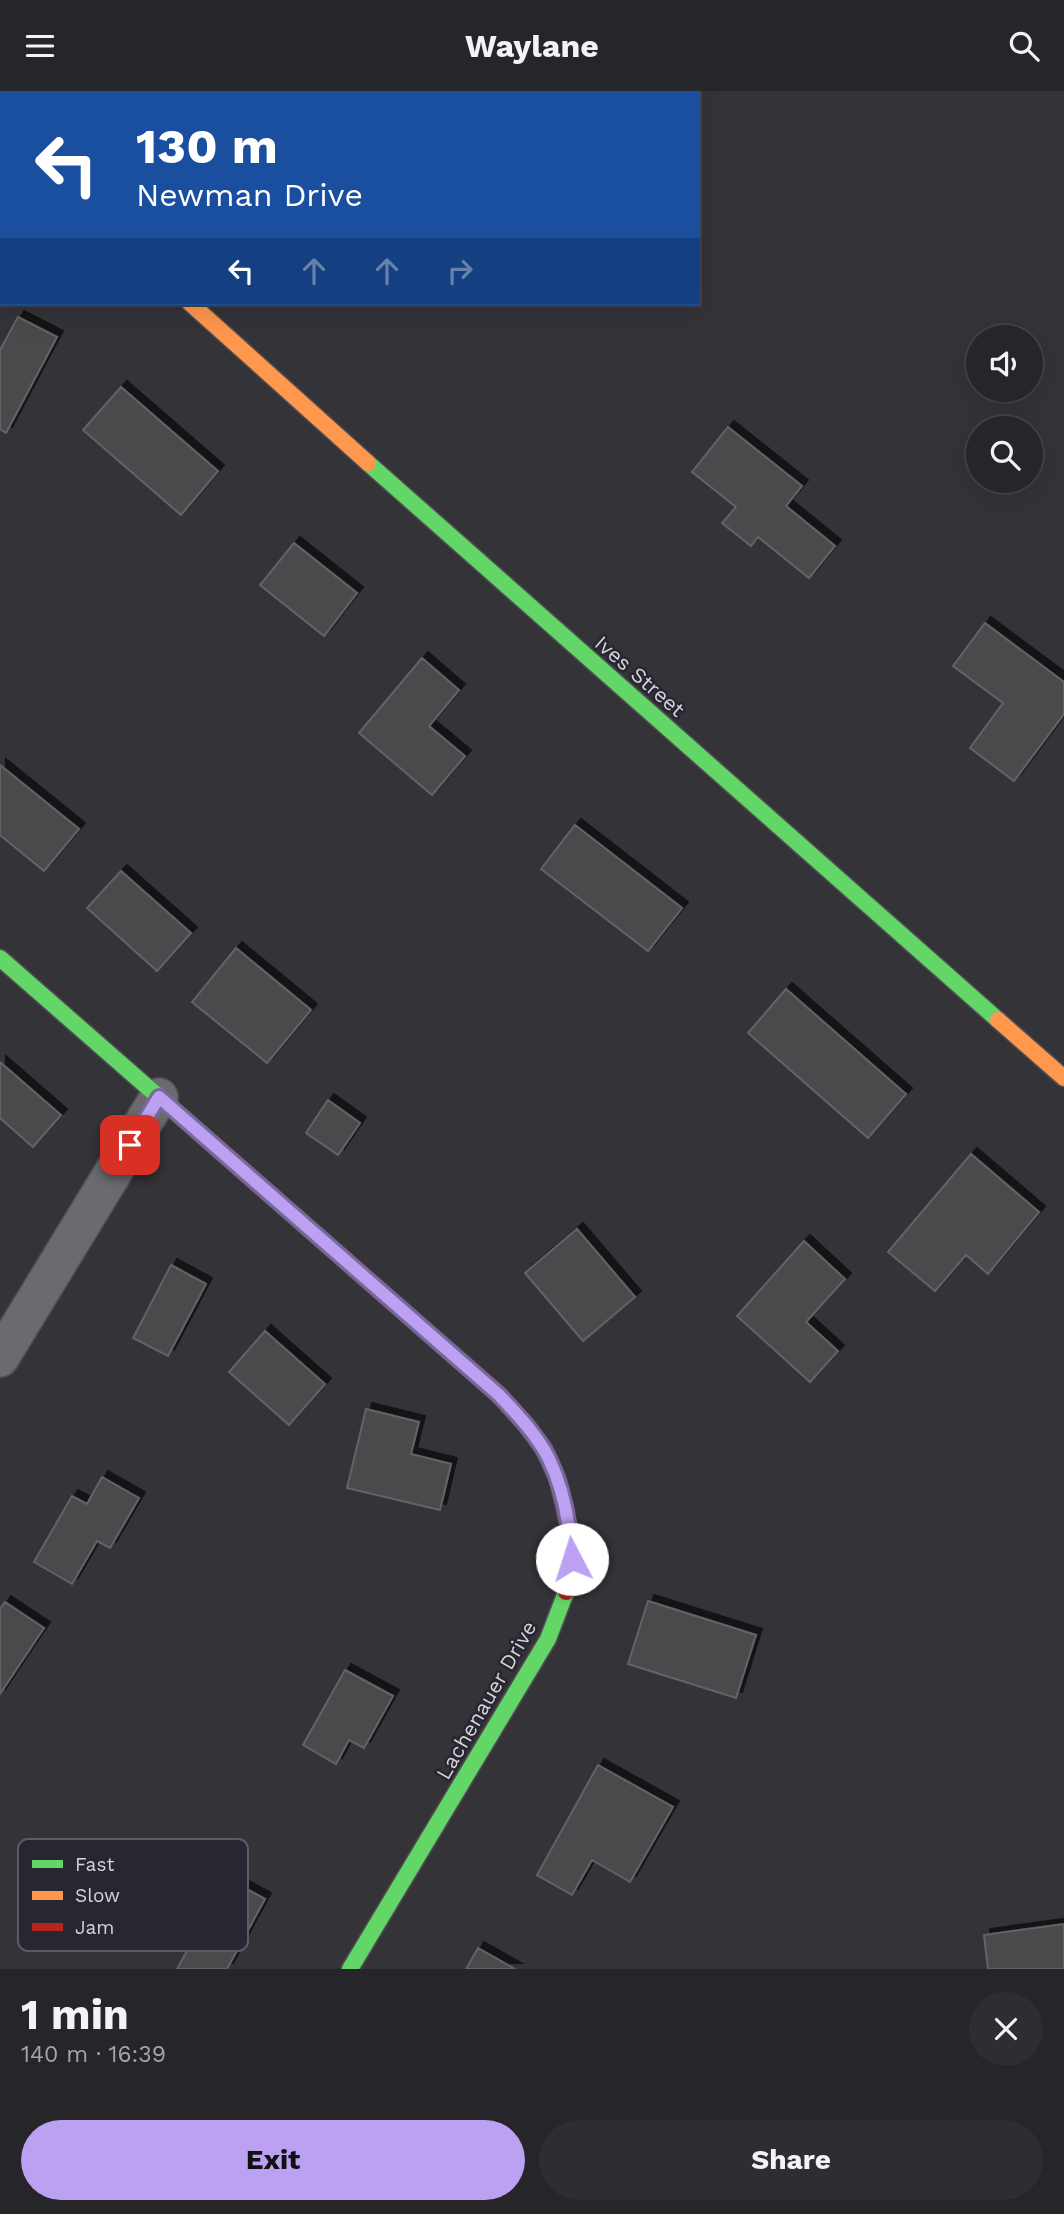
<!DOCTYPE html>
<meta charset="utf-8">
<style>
body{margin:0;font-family:"Work Sans",sans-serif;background:#2e2e32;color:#f1f3f6;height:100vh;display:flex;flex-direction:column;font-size:26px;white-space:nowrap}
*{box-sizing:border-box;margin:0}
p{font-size:23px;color:#a4a5a8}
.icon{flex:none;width:38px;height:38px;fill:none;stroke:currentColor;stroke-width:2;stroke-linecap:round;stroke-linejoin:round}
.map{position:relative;height:1878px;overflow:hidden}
.sheet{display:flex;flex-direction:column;background:#26262a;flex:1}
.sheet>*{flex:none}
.guide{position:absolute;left:0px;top:0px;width:700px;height:214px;box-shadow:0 7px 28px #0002,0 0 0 2px #424347;background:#1a4fa0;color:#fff;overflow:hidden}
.buttons{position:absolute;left:966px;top:234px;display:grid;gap:14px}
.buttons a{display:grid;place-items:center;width:77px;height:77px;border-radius:50%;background:#26262a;box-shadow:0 7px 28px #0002,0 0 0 2px #424347;font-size:35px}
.pin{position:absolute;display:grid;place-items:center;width:60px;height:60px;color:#fff;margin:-30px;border-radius:14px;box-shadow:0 4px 10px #0006}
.me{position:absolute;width:77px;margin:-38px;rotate:355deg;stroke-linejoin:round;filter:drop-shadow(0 0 5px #0008)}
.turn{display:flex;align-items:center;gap:24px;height:147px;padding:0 21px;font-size:32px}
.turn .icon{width:91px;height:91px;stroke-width:2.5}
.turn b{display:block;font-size:49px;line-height:60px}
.lanes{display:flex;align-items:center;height:66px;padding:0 21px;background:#0003;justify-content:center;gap:35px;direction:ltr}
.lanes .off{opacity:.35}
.round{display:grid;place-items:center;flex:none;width:74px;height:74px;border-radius:37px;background:#2e2e32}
.summary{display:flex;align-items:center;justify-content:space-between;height:119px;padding:0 21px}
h1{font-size:42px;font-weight:700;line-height:52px}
.primary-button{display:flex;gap:14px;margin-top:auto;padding:14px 21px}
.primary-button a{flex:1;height:80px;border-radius:42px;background:#bca0f2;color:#111;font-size:28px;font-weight:700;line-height:80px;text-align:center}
.primary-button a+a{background:#2e2e32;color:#f1f3f6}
header{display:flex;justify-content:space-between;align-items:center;height:91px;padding:0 21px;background:#26262a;font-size:32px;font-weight:700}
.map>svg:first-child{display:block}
.building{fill:#4c494c;stroke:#656266;stroke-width:2;filter:url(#shadow)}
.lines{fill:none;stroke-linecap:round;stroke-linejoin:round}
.street-casing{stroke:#505054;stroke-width:40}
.fast-casing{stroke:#505054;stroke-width:19}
.slow-casing{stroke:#505054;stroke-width:19}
.jam-casing{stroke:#505054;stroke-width:19}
.street{stroke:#6b6b6f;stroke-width:37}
.fast{stroke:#63d668;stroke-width:16}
.slow{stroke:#ff974d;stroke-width:16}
.jam{stroke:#b3261e;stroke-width:16}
.route-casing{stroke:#7a689d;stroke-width:18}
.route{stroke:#bca0f2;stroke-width:12}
.labels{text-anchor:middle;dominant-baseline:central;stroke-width:5;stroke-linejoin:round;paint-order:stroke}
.street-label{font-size:21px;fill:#d4d3da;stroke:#282630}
.key{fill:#282630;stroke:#5c5a63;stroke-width:2}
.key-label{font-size:19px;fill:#d4d3da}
</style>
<header><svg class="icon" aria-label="menu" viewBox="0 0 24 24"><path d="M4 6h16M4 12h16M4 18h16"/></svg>Waylane<svg class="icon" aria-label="search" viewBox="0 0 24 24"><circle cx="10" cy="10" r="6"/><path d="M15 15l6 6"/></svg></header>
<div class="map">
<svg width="1064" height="1878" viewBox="0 0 1064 1878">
<defs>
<filter id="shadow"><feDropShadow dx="6" dy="-6" stdDeviation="0" flood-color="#0009"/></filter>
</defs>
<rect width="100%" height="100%" fill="#333338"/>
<path class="building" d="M18 226 57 246 6 342 0 338V259Z
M121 296 218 380 181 424 83 339Z
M728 336 802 395 786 415 835 455 809 487 758 446 751 455 722 432 736 416 692 381Z
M294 452 357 502 324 545 260 494Z
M985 532 1064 591V623L1014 690 970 657 1003 612 953 575Z
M422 567 459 599 429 635 465 665 432 704 359 642Z
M0 674 79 738 44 780 0 744Z
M575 734 682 817 648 860 541 778Z
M121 780 191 842 157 880 87 817Z
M236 857 311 919 267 972 192 911Z
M786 898 906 1003 868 1047 748 942Z
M0 971 61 1024 33 1056 0 1027Z
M328 1009 360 1032 338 1064 306 1042Z
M971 1063 1039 1121 988 1183 966 1164 935 1200 888 1161Z
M577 1138 635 1206 583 1250 525 1182Z
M804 1150 845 1188 806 1231 838 1260 810 1291 737 1225Z
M171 1174 206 1193 168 1265 133 1247Z
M265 1240 325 1293 289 1334 229 1281Z
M366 1318 419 1331 411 1363 451 1373 440 1419 347 1397Z
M102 1386 139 1407 110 1457 97 1450 72 1493 34 1471 72 1405 87 1413Z
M648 1510 756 1544 736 1607 628 1573Z
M5 1511 44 1537 0 1603V1518Z
M345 1579 393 1605 364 1657 349 1649 336 1673 303 1654Z
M598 1674 673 1716 630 1791 592 1769 572 1804 537 1784Z
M227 1787 265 1808 227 1878H177Z
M1064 1833V1878H988L984 1844Z
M478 1857 515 1878H466Z"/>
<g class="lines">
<defs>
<path id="street" d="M0 1267 159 1006"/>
<path id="fast" d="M0 12 2 17
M0 61 2 58
M368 372 998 929
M0 867 387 1206
M350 1878 548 1548 566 1501"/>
<path id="slow" d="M190 212 368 372
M998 929 1064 987"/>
<path id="jam" d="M387 1206 499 1304 526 1334 544 1358 558 1389 570 1442 571 1476 566 1501"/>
</defs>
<use href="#street" class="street-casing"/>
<use href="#fast" class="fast-casing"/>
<use href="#slow" class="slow-casing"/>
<use href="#jam" class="jam-casing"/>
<use href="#street" class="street"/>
<use href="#fast" class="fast"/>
<use href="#slow" class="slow"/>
<use href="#jam" class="jam"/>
</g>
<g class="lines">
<defs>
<path id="route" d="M130 1054 159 1006 499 1304C517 1323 537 1344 549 1368 564 1399 570 1434 572 1468"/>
</defs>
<use href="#route" class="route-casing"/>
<use href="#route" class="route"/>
</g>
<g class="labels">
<g class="street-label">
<text transform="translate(640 585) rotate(41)">Ives Street</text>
<text transform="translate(486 1609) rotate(-60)">Lachenauer Drive</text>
</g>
</g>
<rect x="18" y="1748" width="230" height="112" rx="10" class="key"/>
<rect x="32" y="1769" width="31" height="8" fill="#63d668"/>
<rect x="32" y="1800" width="31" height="9" fill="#ff974d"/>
<rect x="32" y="1832" width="31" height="8" fill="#b3261e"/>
<g class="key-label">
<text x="75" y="1780">Fast</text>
<text x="75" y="1811">Slow</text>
<text x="75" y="1843">Jam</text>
</g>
</svg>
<div class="buttons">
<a><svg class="icon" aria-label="sound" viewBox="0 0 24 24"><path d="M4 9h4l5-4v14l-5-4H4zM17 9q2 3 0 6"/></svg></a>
<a><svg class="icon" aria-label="search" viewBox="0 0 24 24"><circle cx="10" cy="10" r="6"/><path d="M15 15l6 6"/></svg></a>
</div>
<div class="pin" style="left:130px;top:1054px;background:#d93025"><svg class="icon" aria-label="arrive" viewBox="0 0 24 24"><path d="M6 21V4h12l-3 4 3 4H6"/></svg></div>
<svg class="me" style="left:572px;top:1468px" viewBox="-20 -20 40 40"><circle r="19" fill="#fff"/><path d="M0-13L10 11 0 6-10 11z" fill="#bca0f2"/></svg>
<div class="guide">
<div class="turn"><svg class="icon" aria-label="left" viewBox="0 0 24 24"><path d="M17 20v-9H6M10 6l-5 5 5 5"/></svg><div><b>130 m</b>Newman Drive</div></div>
<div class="lanes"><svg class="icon" aria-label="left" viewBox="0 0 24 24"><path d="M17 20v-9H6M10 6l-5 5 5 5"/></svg><svg class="icon off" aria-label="ahead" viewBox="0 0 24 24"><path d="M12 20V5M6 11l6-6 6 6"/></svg><svg class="icon off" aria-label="ahead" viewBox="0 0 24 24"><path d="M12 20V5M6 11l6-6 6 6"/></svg><svg class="icon off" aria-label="right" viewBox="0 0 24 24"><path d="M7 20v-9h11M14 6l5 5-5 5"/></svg></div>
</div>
</div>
<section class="sheet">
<div class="summary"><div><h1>1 min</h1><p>140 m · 16:39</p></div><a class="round"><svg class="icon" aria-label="close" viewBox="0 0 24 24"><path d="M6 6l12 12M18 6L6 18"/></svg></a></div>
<div class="primary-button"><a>Exit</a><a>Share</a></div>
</section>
